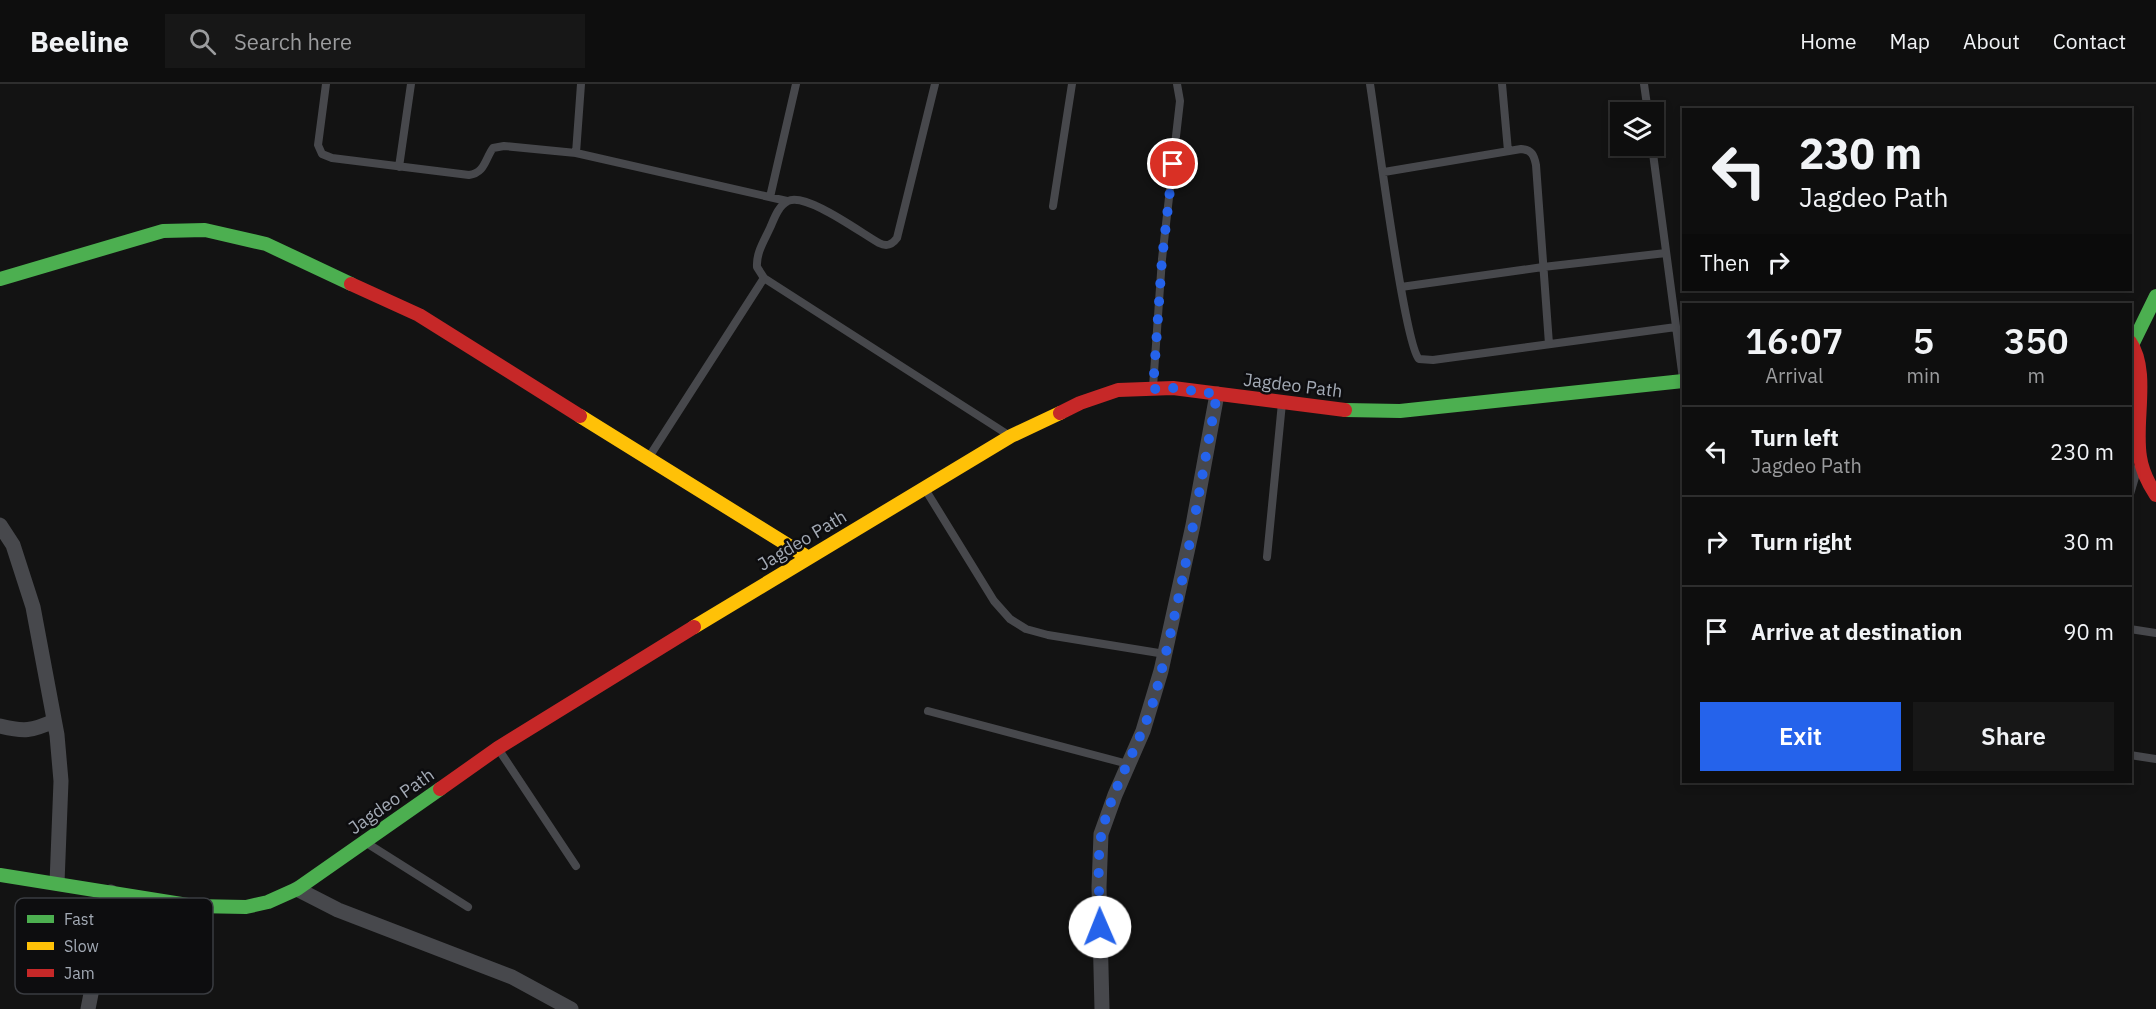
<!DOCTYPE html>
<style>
body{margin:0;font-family:"IBM Plex Sans",sans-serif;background:#171717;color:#f1f3f6;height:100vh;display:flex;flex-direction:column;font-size:22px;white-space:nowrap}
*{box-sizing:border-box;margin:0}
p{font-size:20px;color:#9b9c9e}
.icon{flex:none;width:33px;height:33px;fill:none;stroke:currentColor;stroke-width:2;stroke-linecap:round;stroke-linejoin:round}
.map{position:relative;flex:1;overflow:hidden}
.drawer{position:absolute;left:1682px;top:219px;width:450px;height:480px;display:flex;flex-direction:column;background:#0e0e0e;border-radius:0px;box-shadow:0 3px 9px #0003,0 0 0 2px #2e2e2e}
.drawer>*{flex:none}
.banner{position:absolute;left:1682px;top:24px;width:450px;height:183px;border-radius:0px;box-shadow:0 3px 9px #0003,0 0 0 2px #2e2e2e;background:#0e0e0e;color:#f1f3f6;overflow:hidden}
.buttons{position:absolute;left:1610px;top:18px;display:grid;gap:12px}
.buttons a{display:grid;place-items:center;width:54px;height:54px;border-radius:0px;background:#0e0e0e;box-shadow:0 3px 9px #0003,0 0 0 2px #2e2e2e;font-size:30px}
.pin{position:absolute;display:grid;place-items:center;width:51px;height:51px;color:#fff;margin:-26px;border:3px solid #fff;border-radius:50%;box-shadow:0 2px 6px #0007}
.me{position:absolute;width:66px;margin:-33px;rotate:359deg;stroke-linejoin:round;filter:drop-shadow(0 0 4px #0008)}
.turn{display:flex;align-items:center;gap:21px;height:126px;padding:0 18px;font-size:27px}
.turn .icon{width:78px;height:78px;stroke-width:2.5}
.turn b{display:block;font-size:42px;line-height:51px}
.then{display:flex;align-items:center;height:57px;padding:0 18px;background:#0003;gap:12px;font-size:22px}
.eta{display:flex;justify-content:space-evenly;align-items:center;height:102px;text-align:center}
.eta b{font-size:36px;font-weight:600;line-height:42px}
.button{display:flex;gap:12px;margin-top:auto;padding:12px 18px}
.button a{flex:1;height:69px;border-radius:0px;background:#2563eb;color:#fff;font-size:24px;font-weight:600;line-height:69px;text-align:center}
.button a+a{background:#171717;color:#f1f3f6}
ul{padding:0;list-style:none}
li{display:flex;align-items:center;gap:18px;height:90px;padding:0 18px;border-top:2px solid #2e2e2e}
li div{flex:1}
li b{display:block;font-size:22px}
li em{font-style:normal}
header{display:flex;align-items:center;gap:36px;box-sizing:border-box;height:84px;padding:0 30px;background:#0e0e0e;border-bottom:2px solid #2e2e2e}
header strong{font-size:28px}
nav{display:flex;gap:33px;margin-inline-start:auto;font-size:21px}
.search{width:420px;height:54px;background:#171717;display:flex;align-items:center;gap:15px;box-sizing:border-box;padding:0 21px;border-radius:0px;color:#9b9c9e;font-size:22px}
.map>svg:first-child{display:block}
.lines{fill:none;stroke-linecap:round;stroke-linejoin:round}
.lane{stroke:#47484c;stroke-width:8}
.street{stroke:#47484c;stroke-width:15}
.fast{stroke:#4caf50;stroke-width:14}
.slow{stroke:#ffc107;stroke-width:14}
.jam{stroke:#c62828;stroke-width:14}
.route{stroke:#2563eb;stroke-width:10;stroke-dasharray:0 18}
.labels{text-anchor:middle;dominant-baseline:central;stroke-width:5;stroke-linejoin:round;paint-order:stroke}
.street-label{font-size:18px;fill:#a3aab5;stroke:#0d0d0f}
.key{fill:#0d0d0f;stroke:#3a3c41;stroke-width:1.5}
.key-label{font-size:16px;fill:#a3aab5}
</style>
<header>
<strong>Beeline</strong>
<div class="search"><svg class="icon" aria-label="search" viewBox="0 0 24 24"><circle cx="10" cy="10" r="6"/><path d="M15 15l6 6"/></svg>Search here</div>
<nav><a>Home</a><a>Map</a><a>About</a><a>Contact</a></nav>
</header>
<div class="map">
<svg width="2156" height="925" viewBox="0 0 2156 925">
<rect width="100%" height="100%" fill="#131313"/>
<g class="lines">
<path class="lane" d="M326 0 318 61 322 70 332 74 469 91C485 89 485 75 493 64L504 62 576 69 787 117
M935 0 897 154C892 161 887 163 879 159 861 149 806 108 788 117 778 122 774 135 770 144 764 157 756 169 757 183L764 194 1010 352
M1370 0C1376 37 1404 260 1419 275L1433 276 1676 243
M1502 0 1508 67
M1644 0 1648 28
M1652 62 1683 295
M576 69 581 0
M399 83 411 0
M1384 88 1521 65C1532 66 1534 71 1536 81L1549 260
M770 113 796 0
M1053 122 1072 0
M1401 203 1543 183 1666 169
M1153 303 1162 175 1180 17 1177 0
M649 373 764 194
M925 405 994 517 1010 535 1026 545 1048 551 1165 570
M2130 410 2138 383
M1267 473 1282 319
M2130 545 2156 549
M928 627 1128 680
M499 666 576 782
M2130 671 2156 675
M365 758 468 823"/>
<path class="street" d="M0 441 13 461 33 523 57 651 61 697 57 799
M0 642C24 648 32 647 54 637
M297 805 338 826 512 893 571 925
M88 925 111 808
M1102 925 1099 803 1101 750 1115 711 1143 647 1161 587 1193 441 1217 310"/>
<path class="fast" d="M0 195 163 147 205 146 266 160 351 200
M2133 259 2156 212
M1345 326 1400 327 1683 297
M0 791 194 822 246 823 268 818 297 805 440 705"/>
<path class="slow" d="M580 332 807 473
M694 543 1011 352 1060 329"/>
<path class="jam" d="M351 200 419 231 580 332
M2130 258C2150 287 2134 338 2140 373 2142 387 2148 399 2156 411
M1060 329 1080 319 1118 306 1173 304 1345 326
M440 705 498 664 694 543"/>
</g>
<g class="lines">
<path class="route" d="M1100 843C1100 816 1096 774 1102 748 1113 699 1143 657 1156 608 1182 510 1199 410 1217 310L1173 304 1153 305 1162 175 1173 80"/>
</g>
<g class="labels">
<g class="street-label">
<text transform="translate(1293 301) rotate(7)">Jagdeo Path</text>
<text transform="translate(802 456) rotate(-31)">Jagdeo Path</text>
<text transform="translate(391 717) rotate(-35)">Jagdeo Path</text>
</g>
</g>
<rect x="15" y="814" width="198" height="96" rx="9" class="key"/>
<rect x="27" y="831" width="27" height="8" fill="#4caf50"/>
<rect x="27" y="858" width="27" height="8" fill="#ffc107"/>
<rect x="27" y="885" width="27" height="8" fill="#c62828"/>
<g class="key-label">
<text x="64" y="841">Fast</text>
<text x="64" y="868">Slow</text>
<text x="64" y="895">Jam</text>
</g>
</svg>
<div class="buttons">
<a><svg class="icon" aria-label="layers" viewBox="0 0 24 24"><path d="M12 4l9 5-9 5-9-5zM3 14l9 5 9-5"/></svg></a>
</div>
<div class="pin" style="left:1173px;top:80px;background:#d93025"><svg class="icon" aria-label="arrive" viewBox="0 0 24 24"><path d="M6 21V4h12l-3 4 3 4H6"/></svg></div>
<svg class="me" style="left:1100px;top:843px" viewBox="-20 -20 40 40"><circle r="19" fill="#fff"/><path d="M0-13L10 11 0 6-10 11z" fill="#2563eb"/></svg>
<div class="banner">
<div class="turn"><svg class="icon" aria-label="left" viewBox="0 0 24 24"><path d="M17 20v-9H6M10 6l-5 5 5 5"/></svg><div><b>230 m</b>Jagdeo Path</div></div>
<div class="then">Then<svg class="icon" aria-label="right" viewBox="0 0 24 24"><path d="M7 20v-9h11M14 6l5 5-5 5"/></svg></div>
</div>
<section class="drawer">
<div class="eta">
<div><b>16:07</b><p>Arrival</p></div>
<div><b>5</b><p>min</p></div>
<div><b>350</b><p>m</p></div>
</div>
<ul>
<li><svg class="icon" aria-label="left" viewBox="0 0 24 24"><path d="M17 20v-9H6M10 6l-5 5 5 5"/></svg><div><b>Turn left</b><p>Jagdeo Path</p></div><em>230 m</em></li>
<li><svg class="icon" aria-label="right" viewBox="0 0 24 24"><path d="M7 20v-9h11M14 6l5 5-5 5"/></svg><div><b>Turn right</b></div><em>30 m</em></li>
<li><svg class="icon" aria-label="arrive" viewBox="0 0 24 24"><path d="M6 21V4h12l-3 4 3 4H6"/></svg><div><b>Arrive at destination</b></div><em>90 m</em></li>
</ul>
<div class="button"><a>Exit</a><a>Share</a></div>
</section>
</div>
